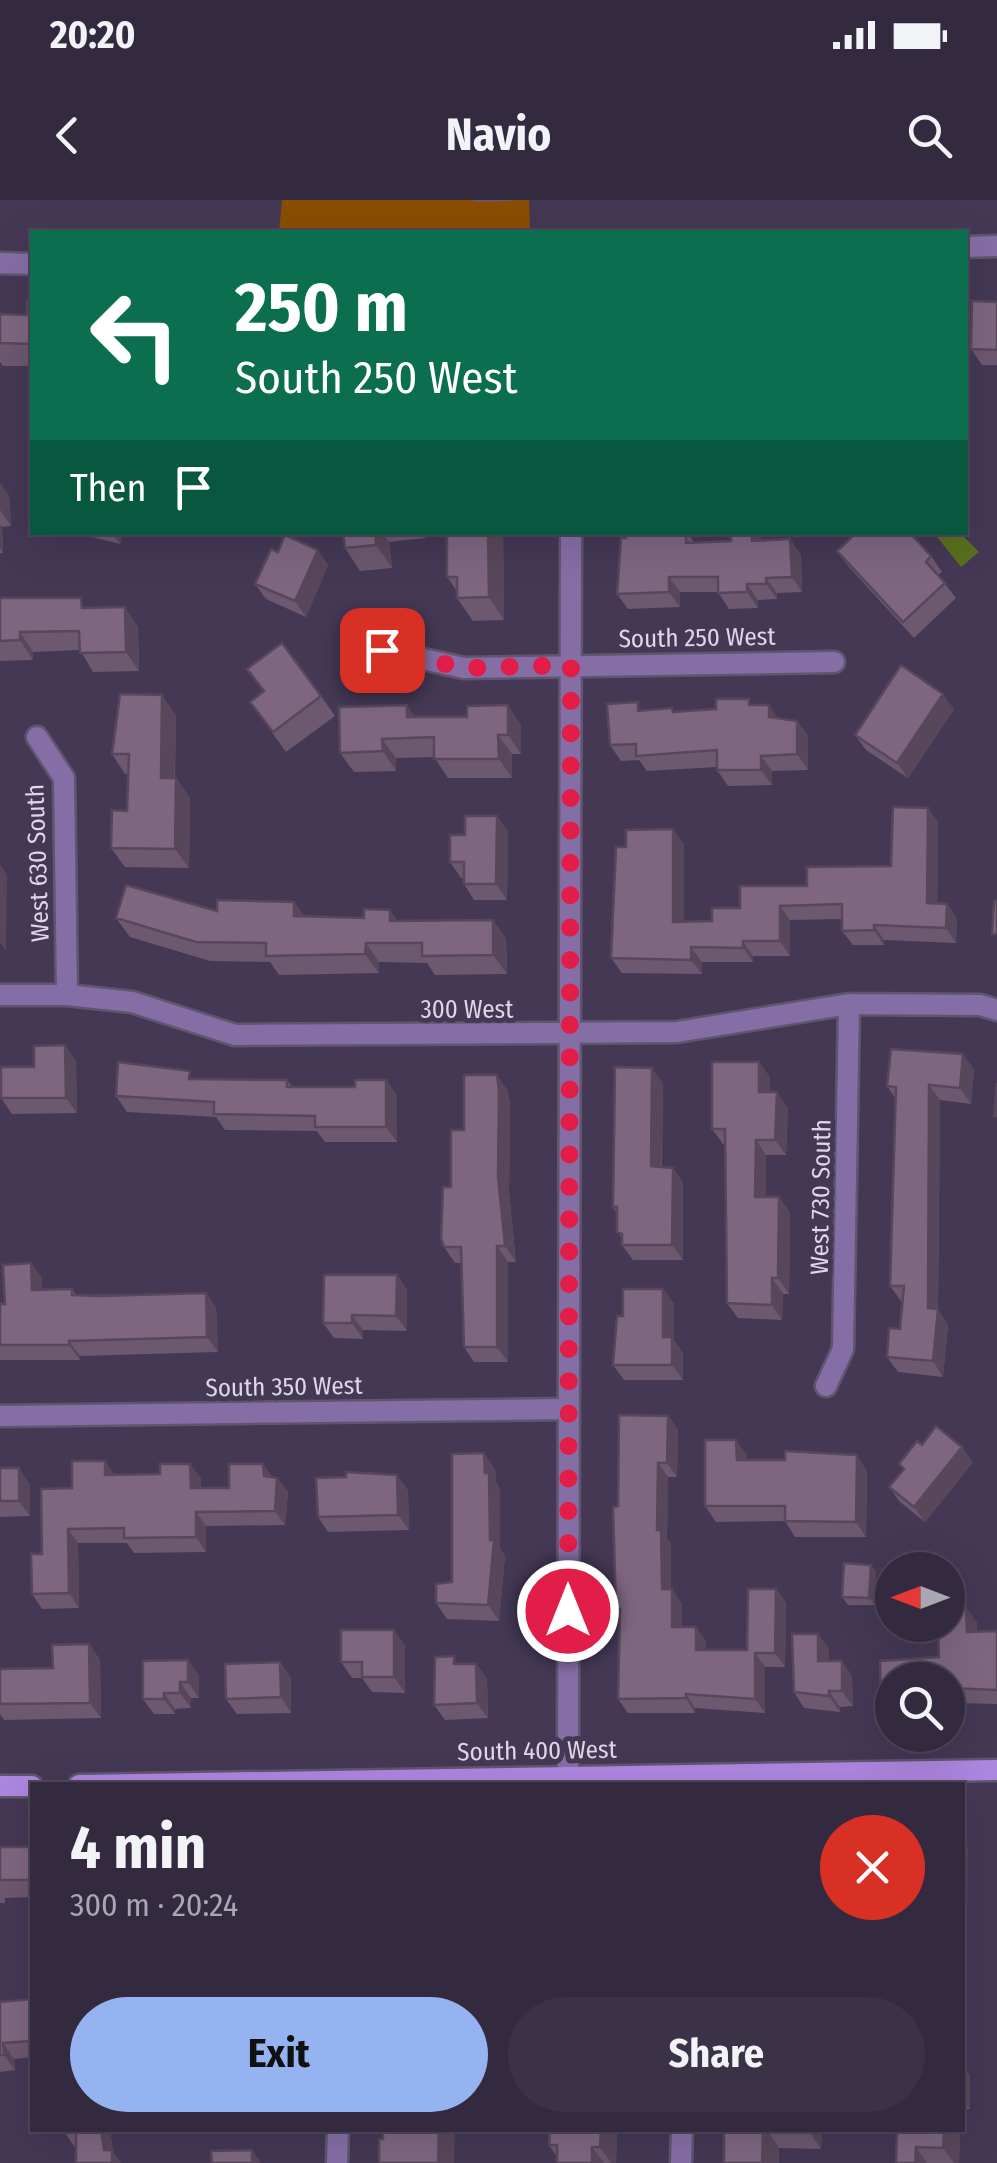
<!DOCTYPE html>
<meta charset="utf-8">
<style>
body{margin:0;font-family:"Fira Sans Condensed",sans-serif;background:#3b3247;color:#f1f3f6;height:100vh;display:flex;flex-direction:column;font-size:38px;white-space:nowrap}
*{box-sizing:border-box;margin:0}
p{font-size:32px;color:#a9a7b1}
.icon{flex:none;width:55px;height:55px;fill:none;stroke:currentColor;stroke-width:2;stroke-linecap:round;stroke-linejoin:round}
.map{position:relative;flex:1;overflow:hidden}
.panel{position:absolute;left:30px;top:1582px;width:935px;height:350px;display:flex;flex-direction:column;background:#332a40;border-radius:0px;box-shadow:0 10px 40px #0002,0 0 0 2px #4e4659}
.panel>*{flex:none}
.top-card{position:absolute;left:30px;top:30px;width:938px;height:305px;border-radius:0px;box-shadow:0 10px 40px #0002,0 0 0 2px #4e4659;background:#0b6e4f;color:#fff;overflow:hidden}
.needle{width:65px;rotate:270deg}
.controls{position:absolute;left:875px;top:1352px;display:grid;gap:20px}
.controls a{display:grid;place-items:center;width:90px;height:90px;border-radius:50%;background:#332a40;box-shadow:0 10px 40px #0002,0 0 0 2px #4e4659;font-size:50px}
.pin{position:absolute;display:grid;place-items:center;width:85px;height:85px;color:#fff;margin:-42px;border-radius:20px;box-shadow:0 5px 15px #0006}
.me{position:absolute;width:110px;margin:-55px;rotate:0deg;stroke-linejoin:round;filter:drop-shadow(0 0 8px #0008)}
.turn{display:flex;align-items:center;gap:35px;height:210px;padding:0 40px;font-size:45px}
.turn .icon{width:130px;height:130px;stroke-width:2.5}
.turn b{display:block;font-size:70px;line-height:85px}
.then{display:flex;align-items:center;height:95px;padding:0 40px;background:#0003;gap:20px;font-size:38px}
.round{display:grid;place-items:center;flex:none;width:105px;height:105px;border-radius:52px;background:#3b3247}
.headline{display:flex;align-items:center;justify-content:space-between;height:170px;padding:0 40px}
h1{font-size:60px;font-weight:700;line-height:75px}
.button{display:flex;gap:20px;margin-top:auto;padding:20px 40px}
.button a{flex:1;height:115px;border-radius:60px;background:#95b2f1;color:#111;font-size:40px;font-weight:700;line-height:115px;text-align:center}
.button a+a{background:#3b3247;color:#f1f3f6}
.status{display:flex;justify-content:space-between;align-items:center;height:70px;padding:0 50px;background:#332a40;direction:ltr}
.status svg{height:28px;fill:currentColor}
header{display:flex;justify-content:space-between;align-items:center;height:130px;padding:0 40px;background:#332a40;font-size:45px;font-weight:700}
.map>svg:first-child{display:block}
.green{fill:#894e00}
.water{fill:#5a6f1d}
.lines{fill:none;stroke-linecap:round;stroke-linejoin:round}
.minor-casing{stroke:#60556f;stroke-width:25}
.secondary-casing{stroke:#60556f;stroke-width:25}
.minor{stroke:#856ea6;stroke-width:20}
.secondary{stroke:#ad86df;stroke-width:20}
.wall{fill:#6c586f}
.shaded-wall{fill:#58475a}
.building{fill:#7e6681;stroke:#58475a;stroke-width:2.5}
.route{stroke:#e11d48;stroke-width:18;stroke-dasharray:0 32.4}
.labels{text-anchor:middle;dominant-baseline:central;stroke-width:10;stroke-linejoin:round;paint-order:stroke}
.street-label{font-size:25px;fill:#ddd7e8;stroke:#443855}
</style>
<div class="status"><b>20:20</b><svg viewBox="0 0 49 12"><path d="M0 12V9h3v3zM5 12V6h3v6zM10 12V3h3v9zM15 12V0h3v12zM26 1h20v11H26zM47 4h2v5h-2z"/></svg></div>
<header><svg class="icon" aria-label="back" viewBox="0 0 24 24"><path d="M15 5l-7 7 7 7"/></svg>Navio<svg class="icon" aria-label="search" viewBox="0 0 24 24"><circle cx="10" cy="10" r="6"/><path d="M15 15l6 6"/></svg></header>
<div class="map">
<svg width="997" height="1963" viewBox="0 0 997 1963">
<rect width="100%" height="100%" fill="#443855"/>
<path class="green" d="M282 0H529L530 32H279Z"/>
<path class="water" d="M934 333H960L979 352 961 367Z"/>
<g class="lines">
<defs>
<path id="minor" d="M965 47 997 46
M0 63 32 64
M382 450 464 468 834 462
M37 537 64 578 67 795
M0 795H67L132 802 235 835 677 832 849 804 980 805 997 810
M826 1186 843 1149 849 804
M0 1216 568 1209
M568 1575 571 332
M337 1963 338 1930
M681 1963 682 1930"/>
<path id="secondary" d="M79 1585 997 1570
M0 1586H32"/>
</defs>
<use href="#minor" class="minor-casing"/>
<use href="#secondary" class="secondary-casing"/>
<use href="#minor" class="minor"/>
<use href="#secondary" class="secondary"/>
</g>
<path class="wall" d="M473 0H510V1L474 2Z
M32 101V166H3L0 162V114L27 115Z
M997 102V165H982L971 149Z
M0 283 9 296 11 326 2 327 3 353H0Z
M79 332H123L120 344 80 334Z
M343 332H424L425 338 389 342 392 368 360 371 345 348Z
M447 332H503L504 420 473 421 457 398V391L447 377Z
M626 332H687L694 342 731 341V332H757L762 340 790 339 801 355 802 392 777 393V399L758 400V408L729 409 718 392H680V407L628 409 617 394Z
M837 351 931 356 942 372 938 375 956 398 914 438 848 366Z
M278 352 328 365 306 417 266 399 255 384Z
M0 398 88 408 138 427 139 471 93 472 80 450 33 452V460L0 461Z
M321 496 335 516 286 552 250 502Z
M753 505 778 518 797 521 808 536V570L772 571V585L728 586 717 570V567L647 571 639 560 621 561 610 545 644 510 672 508 675 512Z
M954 509 908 578 866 550 855 535Z
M176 515 175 578H176L190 598 189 668 125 667 111 648 127 611 128 574H125L112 554Z
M415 517 521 525V554H512V578H448L434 557 396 558V571L354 572 340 553Z
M497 616 508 632 507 700H474L464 684V678H461L450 662 465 635Z
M938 622 937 704H947L957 719 956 743 884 740V745H853L842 731V719L790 720V756H753V762H702V774L622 773 611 758 626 647 684 644V722L712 721 740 708 807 686 891 666Z
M294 702 304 716 398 721 493 720 506 739 507 774 435 775 427 763 379 762V773L279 775 270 762 210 761 130 737 116 718 217 711Z
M76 861 77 913 12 914 1 898 34 867Z
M974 869 971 904 940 900 938 1110 948 1125 943 1177 898 1172 887 1157 900 1129 903 1101H901L890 1086 895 898 887 886Z
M770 877V892L788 908 786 955H766V997H779L790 1013 789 1094H783L782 1120 738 1118 727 1103 726 944H723L712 929Z
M196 879 287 880 292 887H355L386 880 397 896V942H325L317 931 225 930 216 917 127 912 116 896Z
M663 883 662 967 673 968 683 983V1060H633L622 1045V1038L617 1032V1013L613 1007Z
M508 891 510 906 509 992 516 1062H508V1162H474L464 1147 461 1063H455L444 1047 451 987 464 930Z
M397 1075 407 1090V1131L363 1130V1139L334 1138 323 1123Z
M42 1078V1090L72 1089 76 1095 206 1093 216 1108 218 1152 80 1156V1160H0V1104H5Z
M663 1089 674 1104V1140L683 1153V1180H624L613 1165 623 1116Z
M668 1216 678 1230 677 1277H668L667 1339 671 1344V1389L682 1404V1427H696L706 1442V1450H747L776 1389 786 1403 785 1467H765V1513L695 1508V1513H628L618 1499 620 1415 616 1409 618 1306Z
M922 1245 973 1262 925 1322 900 1302 889 1287 903 1270 899 1264Z
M747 1255V1260L867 1271 866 1337H795L785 1321 716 1322 705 1306Z
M263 1264 272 1277 277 1278 288 1292 285 1325 206 1326V1352L134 1353 127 1343H78L79 1408 42 1409 32 1394 42 1354 72 1288 114 1274 201 1278V1288H229Z
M0 1268 30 1284V1316L0 1317Z
M495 1269 496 1282 500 1289V1349L505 1356 499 1421 447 1419 436 1403 452 1382Z
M408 1290 409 1330 328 1332 318 1317Z
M871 1365 876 1372 875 1405H848L842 1397Z
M948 1408H966L977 1423V1432L997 1431V1504L957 1503V1511L948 1510V1480H892L891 1509 881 1494 880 1461 939 1457 938 1425H948Z
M394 1430 405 1446V1493L372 1492 362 1478H352L341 1462Z
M818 1434 829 1449V1461L852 1476 853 1506 840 1507V1512L804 1508 794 1492Z
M89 1444 100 1460 101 1518 4 1520 0 1514V1469L53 1468Z
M188 1460 199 1476V1498H191V1508L175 1509V1514H154L143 1499Z
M280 1462 291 1478V1513L237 1514 226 1499Z
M476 1464 487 1479 488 1518 445 1520 434 1505Z
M0 1647H32V1697L5 1698V1703H0Z
M32 1799V1857L14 1859 15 1870 0 1872V1802Z
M962 1865 970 1876V1909H962Z
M110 1930 113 1951 76 1949 65 1933Z
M545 1930H617L616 1963H557V1957L549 1945V1936Z
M724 1930H822L821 1949 779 1948Z
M897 1930H960L959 1963H896Z"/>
<path class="shaded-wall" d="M0 283 9 296 11 326 0 310Z
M0 324 2 327 3 353 0 348Z
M112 332H123L120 344Z
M375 332H382L389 342 392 368 376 345Z
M488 332 503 333 504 420 489 397Z
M751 332H757L762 340 752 341Z
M790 339 801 355 802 392 792 377Z
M318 350 328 365 306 417 295 401Z
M669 377 680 392V407L669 392Z
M766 378 777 393V399L766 384Z
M747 384 758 400V408L747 392Z
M125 407 138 427 139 471 126 452Z
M20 432 33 452V460L20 440Z
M943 494 954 509 908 578 897 563Z
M162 495 176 515 174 597 161 578Z
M407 505 420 524 407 517Z
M508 505 521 525V554L508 535Z
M769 505 780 521 769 517Z
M797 521 808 536V570L797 554Z
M498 535 512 554V578L499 559Z
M382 539 396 558V571L383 551Z
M761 556 772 571V585L761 570Z
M176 578 190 598 189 668 175 649Z
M928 608 938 622 937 718 927 703Z
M497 616 508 632 507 700 496 684Z
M673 629 684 644V737L673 722Z
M0 664 7 675 6 751 0 742Z
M294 702 308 722 294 716Z
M947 704 957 719 956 743 946 728Z
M780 706 790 720V756L780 741Z
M390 710 404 729 390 721Z
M493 720 506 739 507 774 493 755Z
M874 725 884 740V745L874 730Z
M743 741 753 756V762L743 748Z
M366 743 379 762V773L365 754Z
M691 747 702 762V774L691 760Z
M65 845 76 861 77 913 66 898Z
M963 854 974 869 971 904 960 888Z
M759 862 770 877V908L759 892Z
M652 868 663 883 661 982 651 966Z
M497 875 508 891 510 906 509 992 516 1062 505 1046 498 976Z
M386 880 397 896V942L386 927Z
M929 885 940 900 938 1110 948 1125 943 1177 933 1161 928 1108Z
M777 892 788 908 786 955 775 940Z
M756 940 766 955V1012L755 997Z
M673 968 683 983V1060L672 1045Z
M779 997 790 1013 789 1094 778 1078Z
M497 1046 508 1062V1162L497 1147Z
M31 1063 42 1078V1105L32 1090Z
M397 1075 407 1090V1131L396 1116Z
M772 1078 783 1094 782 1120 772 1105Z
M663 1089 674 1104V1140L683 1153V1180L672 1165 663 1137Z
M206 1093 216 1108 218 1152 207 1137Z
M352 1115 363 1130V1139L352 1123Z
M69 1141 80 1156V1160L69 1145Z
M668 1216 678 1230 677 1277 667 1263Z
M736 1240 747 1255V1276L737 1260Z
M962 1247 973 1262 925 1322 914 1307Z
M484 1253 495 1269 496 1282 500 1289V1349L505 1356 499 1421 488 1405 490 1340Z
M857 1255 867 1271 866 1337 856 1322Z
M105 1261 115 1275H105Z
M658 1263 668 1277 667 1339 671 1344V1404L662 1389 657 1330Z
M190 1264 201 1278V1303L191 1288Z
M263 1264 273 1279 264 1276Z
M19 1268 30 1284V1316L19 1301Z
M397 1275 408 1290 409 1330 398 1315Z
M277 1278 288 1292 285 1325 275 1311Z
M196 1312 206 1326V1352L196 1337Z
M68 1329 78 1343 79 1408 69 1393Z
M871 1365 876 1372 875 1405 869 1398Z
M672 1389 682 1404V1442L672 1427Z
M776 1389 786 1403 785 1467 775 1453Z
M966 1408 977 1423 978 1447 967 1432Z
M696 1427 706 1442V1464L696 1450Z
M394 1430 405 1446V1493L394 1477Z
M818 1434 829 1449V1477L818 1461Z
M89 1444 100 1460 101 1518 90 1503Z
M755 1453 765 1467V1513L755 1499Z
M188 1460 199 1476V1498L188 1482Z
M842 1461 852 1476 853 1506 842 1491Z
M280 1462 291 1478V1513L281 1497Z
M476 1464 487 1479 488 1518 477 1503Z
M180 1482 191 1498V1508L180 1493Z
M948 1489 957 1503V1511L948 1497Z
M829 1491 840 1507V1512L829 1496Z
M164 1493 175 1509V1514L164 1499Z
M686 1494 695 1508V1513L686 1498Z
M962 1641 968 1648 965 1838 962 1834Z
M3 1843 14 1859 15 1870 4 1855Z
M962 1865 970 1876V1909L962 1899Z
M101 1930H110L113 1951 121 1963H112L104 1950Z
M439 1930H455L454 1963H438Z
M601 1930H617L616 1963H611L600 1947Z
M763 1930H767L779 1948V1963H762Z
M808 1930H822L821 1949Z
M944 1930H960L959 1963H954L943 1948Z
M592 1947 604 1963H592Z
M916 1947 927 1963H915Z
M252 1950 261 1963H252Z"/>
<path class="building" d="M27 101H32V144L0 143V114L27 115Z
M972 101 997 102V150L971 149Z
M343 332H375L376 345 345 348Z
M447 332H488L489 397 457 398V377H447Z
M626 332H686V343L731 341V332H751L752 341 790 339 792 377 766 378V384H747V392L718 393V377H669V392L617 394 621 338H626Z
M857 332H909L931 356 926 362 945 383 903 422 837 351Z
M285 335 318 350 295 401 255 384 271 349 278 352Z
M0 398H81L82 408 125 407 126 452 80 453 79 431 20 432V440L0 441Z
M282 443 321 496 273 532 250 502 264 491 247 469Z
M901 465 943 494 897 563 855 535Z
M120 494 162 495 161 578H176L175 649 111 648 112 610 127 611 129 554H112Z
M716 499H749V505H769V517L797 521V554L761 556V570H717V550L636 556V544L610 545 607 504 638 502V511L672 508 673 512 716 509Z
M407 505V517H467V506L508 505V535H498L499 559H434V537L382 539 383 551 340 553 339 507Z
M893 607 928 608 927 703 947 704 946 728 874 725V730L842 731V704L780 706V741H743V748L691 747V760L611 758 616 647H626V630L673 629V722L712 721V708H740V686H807V667L891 666Z
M465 616H497L496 684H464V662H450V635H465Z
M126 685 217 711V700L294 702V716L364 718V709L390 710V721L493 720V755L422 756V743H366L365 754 266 756V743L196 742 116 718Z
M994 701H997V734H992Z
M65 845 66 898H1V867H34V846Z
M891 849 963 854 960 888 929 885 928 1108 938 1109 933 1161 887 1157 889 1128 900 1129 904 1086H890L896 887 887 886Z
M118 862 190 871 189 879 287 880V887H355V880H386V927H315V916L214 914V902L116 896Z
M712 862H759V892H777L775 940H756L755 997H779L778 1078H772V1105L727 1103 725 929H712Z
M615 867 652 868 651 966 673 968 672 1045H622V1034L617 1032V1007H613Z
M464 875H497L499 891 498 976 505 1046H497V1147H464L461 1047H444L441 1038 443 987H451V930H464Z
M997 883V916H994Z
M31 1063 32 1090 72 1089V1095L100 1096 206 1093 207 1137 69 1141V1145H0V1104H5L3 1065Z
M324 1075H397L396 1116 352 1115V1123H323Z
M623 1089H663V1137H672V1165H613L617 1116H623Z
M619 1215 668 1216 667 1263H658L657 1330H661L662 1389H672V1427H696V1450H747L748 1389H776L775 1453H755V1499L686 1494V1498L618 1499 620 1409H616L613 1307 618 1306Z
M936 1226 962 1247 914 1307 889 1287 904 1269 899 1264 917 1241 922 1245Z
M705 1240H736L737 1260H785V1251L857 1255 856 1322 785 1321V1306H705Z
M484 1253 485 1273H489L490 1340H494L488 1405 436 1403V1384L452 1382V1254Z
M72 1261H105V1275L160 1274V1264H190L191 1288H229V1264H263L264 1276 277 1278 275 1311 196 1312V1337L124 1338V1328L68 1329 69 1393 32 1394 31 1354H42L41 1289 72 1288Z
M0 1268H19V1301H0Z
M346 1272 397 1275 398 1315 318 1317 316 1278 346 1277Z
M844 1363 871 1365 869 1398 842 1397Z
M948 1408H966L967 1432 997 1431V1490L948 1488V1480H892V1495L881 1494 880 1461 939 1457 938 1425H948Z
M341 1430H394V1477H362V1462H341Z
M792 1434H818V1461H842V1491H829V1496L794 1492Z
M89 1444 90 1503 0 1504V1469L53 1468 52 1445Z
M454 1456V1464H476L477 1503 434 1505 435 1457Z
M188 1460V1482H180V1493H164V1499H143V1461Z
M280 1462 281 1497 226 1499 225 1464Z
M0 1647H32V1680H0Z
M32 1799V1841L3 1843 4 1855H0V1802Z
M64 1930H101L104 1950H112V1963H76V1932L65 1933Z
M383 1930H439L438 1963H379V1939H383Z
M550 1930H601L600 1947H592V1963H557V1945H549Z
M724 1930H763L762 1963H724Z
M897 1930H944L943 1948 916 1947 915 1963H896Z
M252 1950V1963H212L211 1951Z"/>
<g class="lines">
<path class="route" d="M382 450 464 468 571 465 568 1411"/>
</g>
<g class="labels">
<g class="street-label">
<text transform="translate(697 438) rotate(-1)">South 250 West</text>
<text transform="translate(38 663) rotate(-92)">West 630 South</text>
<text x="467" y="810">300 West</text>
<text transform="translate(821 997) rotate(-89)">West 730 South</text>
<text transform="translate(284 1187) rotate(-1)">South 350 West</text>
<text transform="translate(537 1551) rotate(-1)">South 400 West</text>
</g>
</g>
</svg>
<div class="controls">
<a><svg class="needle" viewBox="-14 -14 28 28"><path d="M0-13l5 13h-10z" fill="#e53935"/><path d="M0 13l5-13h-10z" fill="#a9a7b1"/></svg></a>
<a><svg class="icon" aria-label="search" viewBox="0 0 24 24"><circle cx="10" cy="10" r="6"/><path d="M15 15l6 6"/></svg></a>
</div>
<div class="pin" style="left:382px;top:450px;background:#d93025"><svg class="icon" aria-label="arrive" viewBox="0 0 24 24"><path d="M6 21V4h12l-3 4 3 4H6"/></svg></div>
<svg class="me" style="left:568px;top:1411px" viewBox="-20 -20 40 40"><circle r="17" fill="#e11d48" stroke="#fff" stroke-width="3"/><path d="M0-11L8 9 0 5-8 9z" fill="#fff"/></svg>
<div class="top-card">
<div class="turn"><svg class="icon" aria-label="left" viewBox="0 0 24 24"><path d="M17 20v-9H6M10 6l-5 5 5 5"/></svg><div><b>250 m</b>South 250 West</div></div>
<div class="then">Then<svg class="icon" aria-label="arrive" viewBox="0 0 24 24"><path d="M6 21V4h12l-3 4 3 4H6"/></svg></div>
</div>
<section class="panel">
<div class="headline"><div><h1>4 min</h1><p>300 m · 20:24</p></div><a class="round" style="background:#d93025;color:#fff"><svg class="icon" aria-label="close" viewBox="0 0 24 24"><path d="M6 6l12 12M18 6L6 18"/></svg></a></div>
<div class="button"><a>Exit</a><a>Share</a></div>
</section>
</div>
